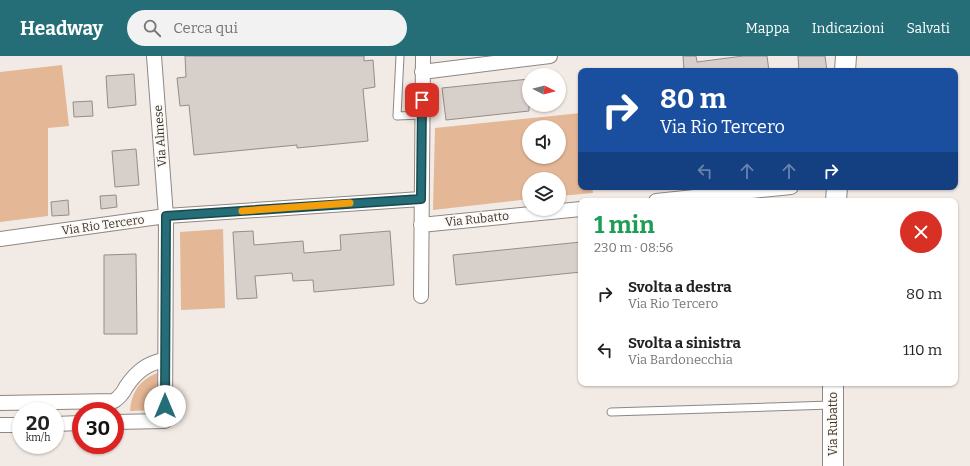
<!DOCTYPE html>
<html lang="it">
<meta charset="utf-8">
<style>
body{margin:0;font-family:Bitter,serif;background:#f2f2f2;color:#222;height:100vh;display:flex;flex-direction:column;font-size:15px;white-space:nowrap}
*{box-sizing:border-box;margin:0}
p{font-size:13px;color:#767676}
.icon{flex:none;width:22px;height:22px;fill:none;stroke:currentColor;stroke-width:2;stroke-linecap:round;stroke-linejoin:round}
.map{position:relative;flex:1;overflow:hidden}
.panel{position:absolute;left:578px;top:142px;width:380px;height:188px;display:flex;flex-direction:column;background:#fff;border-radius:8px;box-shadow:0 1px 3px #0004}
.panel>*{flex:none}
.hud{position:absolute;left:578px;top:12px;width:380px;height:122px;border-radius:8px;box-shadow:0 1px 3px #0004;background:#1a4fa0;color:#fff;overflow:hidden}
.needle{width:26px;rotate:96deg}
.fabs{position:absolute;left:522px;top:12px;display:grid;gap:8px}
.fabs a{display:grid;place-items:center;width:44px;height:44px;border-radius:50%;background:#fff;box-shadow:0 1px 3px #0004;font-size:20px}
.speed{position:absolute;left:12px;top:346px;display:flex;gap:8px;font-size:20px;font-weight:700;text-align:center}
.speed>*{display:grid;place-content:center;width:52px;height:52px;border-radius:50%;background:#fff;box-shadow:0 1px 3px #0004;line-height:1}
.speed small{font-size:10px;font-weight:400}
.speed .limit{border:6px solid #d22;background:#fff;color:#111}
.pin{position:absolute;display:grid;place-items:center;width:34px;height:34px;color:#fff;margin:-17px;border-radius:8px;box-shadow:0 2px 6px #0006}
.me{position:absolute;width:44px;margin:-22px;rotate:0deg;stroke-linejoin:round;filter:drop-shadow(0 0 3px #0008)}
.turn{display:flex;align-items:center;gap:14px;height:84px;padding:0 16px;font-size:18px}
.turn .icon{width:52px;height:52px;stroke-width:2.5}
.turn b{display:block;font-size:28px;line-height:34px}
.lanes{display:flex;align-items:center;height:38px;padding:0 16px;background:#0003;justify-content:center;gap:20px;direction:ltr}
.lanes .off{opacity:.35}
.round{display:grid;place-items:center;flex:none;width:42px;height:42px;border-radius:21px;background:#f2f2f2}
.head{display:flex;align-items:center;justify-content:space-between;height:68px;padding:0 16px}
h1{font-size:24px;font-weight:700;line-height:30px;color:#1e9e55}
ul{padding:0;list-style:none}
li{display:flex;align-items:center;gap:12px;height:56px;padding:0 16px}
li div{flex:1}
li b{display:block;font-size:15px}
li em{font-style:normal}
header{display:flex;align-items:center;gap:24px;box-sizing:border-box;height:56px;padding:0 20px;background:#256e78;color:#fff}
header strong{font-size:19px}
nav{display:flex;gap:22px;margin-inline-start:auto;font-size:14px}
.search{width:280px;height:36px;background:#f2f2f2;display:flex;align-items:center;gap:10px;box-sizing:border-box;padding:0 14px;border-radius:22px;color:#767676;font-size:15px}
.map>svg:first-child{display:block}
.green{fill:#e4b796;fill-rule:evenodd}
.building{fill:#d7cfca;stroke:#948d88}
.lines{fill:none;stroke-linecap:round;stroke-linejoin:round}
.lane-casing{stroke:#8e8782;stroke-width:9}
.street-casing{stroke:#8e8782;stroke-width:16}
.secondary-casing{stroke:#8e8782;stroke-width:22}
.lane{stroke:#fff;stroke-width:7}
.street{stroke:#fff;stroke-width:14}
.secondary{stroke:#fff;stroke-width:20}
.route-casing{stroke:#18484e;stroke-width:10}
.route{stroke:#256e78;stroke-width:7}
.slow{stroke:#f59e0b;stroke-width:7}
.labels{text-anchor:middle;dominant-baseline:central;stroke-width:3.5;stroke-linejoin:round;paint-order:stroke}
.street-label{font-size:12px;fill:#3a3735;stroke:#fef8f3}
</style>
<header>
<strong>Headway</strong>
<div class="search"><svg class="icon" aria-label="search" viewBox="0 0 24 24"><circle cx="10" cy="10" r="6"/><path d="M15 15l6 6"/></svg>Cerca qui</div>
<nav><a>Mappa</a><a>Indicazioni</a><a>Salvati</a></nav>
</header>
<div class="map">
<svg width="970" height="410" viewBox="0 0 970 410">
<rect width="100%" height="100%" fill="#f2eae4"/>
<path class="green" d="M62 9 69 70 48 72V160L0 166V16Z
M581 57V131H592L593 137 559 140V123H529V143L433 154 435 72ZM529 71H559V101H529Z
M223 173 225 252 181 254 180 176Z
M157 317 158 354 130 355C131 336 140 324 157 317Z"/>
<path class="building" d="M185 0H364V5L373 4 375 31 363 33 368 85 297 92V89L194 99 189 49 180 50 177 22 186 21Z
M683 0H696L697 6 743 0H767L769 15H684Z
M798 0H825L827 15H799Z
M134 18 136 49 108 52 106 20Z
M529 23V55L446 64 442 32Z
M92 45 93 60 74 61 73 46Z
M136 93 139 129 115 131 112 95Z
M116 139 117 151 101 153 100 140Z
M68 144 69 159 52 160 51 146Z
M253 175 254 189 303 185 304 197 341 194 340 179 390 175 394 229 314 236 313 224 293 225 292 217 255 220 257 242 237 243 233 176Z
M581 186V216L456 229 453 199Z
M136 198 137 278H104V199Z"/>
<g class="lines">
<defs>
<path id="lane" d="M400 0 397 60 422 59
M611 356 831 349"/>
<path id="street" d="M422 16 550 0
M656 145 791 131
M421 169 581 153
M0 183 166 160 421 143
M421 240 423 0
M0 347 114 345C120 341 123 337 126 331 136 316 147 307 165 304
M115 366 165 365 166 160 154 0
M55 368 81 367
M0 369H21"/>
<path id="secondary" d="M845 15 846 0
M836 145 837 131
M833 410V327"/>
</defs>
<use href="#lane" class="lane-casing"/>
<use href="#street" class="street-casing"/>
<use href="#secondary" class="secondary-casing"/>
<use href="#lane" class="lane"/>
<use href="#street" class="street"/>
<use href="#secondary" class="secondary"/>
</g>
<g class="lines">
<defs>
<path id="route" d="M165 350 166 160 421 143 422 44"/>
</defs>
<use href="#route" class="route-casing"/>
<use href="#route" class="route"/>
<path class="slow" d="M242 155 350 147"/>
</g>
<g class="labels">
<g class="street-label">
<text transform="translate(160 80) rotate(-94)">Via Almese</text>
<text transform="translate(477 163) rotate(-6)">Via Rubatto</text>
<text transform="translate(103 169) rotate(-8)">Via Rio Tercero</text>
<text transform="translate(833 368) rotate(-90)">Via Rubatto</text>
</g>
</g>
</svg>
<div class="fabs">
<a><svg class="needle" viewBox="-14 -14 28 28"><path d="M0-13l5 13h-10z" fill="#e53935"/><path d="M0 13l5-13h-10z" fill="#767676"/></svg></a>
<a><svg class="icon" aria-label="sound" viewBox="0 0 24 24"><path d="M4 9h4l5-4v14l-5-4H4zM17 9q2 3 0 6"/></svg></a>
<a><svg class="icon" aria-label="layers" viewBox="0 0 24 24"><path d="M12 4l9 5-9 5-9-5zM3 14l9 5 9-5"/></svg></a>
</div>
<div class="speed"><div>20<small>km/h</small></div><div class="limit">30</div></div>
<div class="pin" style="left:422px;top:44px;background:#d93025"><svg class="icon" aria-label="arrive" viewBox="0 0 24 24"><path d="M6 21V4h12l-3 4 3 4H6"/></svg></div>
<svg class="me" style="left:165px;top:350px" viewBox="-20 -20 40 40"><circle r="19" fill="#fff"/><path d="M0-13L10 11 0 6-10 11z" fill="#256e78"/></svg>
<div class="hud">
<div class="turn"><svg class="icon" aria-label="right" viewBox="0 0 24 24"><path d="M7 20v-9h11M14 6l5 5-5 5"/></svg><div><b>80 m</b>Via Rio Tercero</div></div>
<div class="lanes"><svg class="icon off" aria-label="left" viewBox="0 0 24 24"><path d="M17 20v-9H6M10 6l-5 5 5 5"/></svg><svg class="icon off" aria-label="ahead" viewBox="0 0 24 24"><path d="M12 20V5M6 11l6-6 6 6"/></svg><svg class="icon off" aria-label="ahead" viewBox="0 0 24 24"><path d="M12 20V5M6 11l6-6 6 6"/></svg><svg class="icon" aria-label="right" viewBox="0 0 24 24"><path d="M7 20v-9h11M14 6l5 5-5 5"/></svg></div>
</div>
<section class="panel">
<div class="head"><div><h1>1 min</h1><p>230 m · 08:56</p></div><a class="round" style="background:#d93025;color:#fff"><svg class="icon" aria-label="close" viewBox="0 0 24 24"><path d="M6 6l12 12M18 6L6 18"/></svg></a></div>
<ul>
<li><svg class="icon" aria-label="right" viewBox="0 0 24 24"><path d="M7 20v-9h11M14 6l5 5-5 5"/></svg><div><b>Svolta a destra</b><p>Via Rio Tercero</p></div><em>80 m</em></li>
<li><svg class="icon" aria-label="left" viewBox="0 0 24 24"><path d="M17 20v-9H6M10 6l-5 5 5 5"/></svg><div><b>Svolta a sinistra</b><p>Via Bardonecchia</p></div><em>110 m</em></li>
</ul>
</section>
</div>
